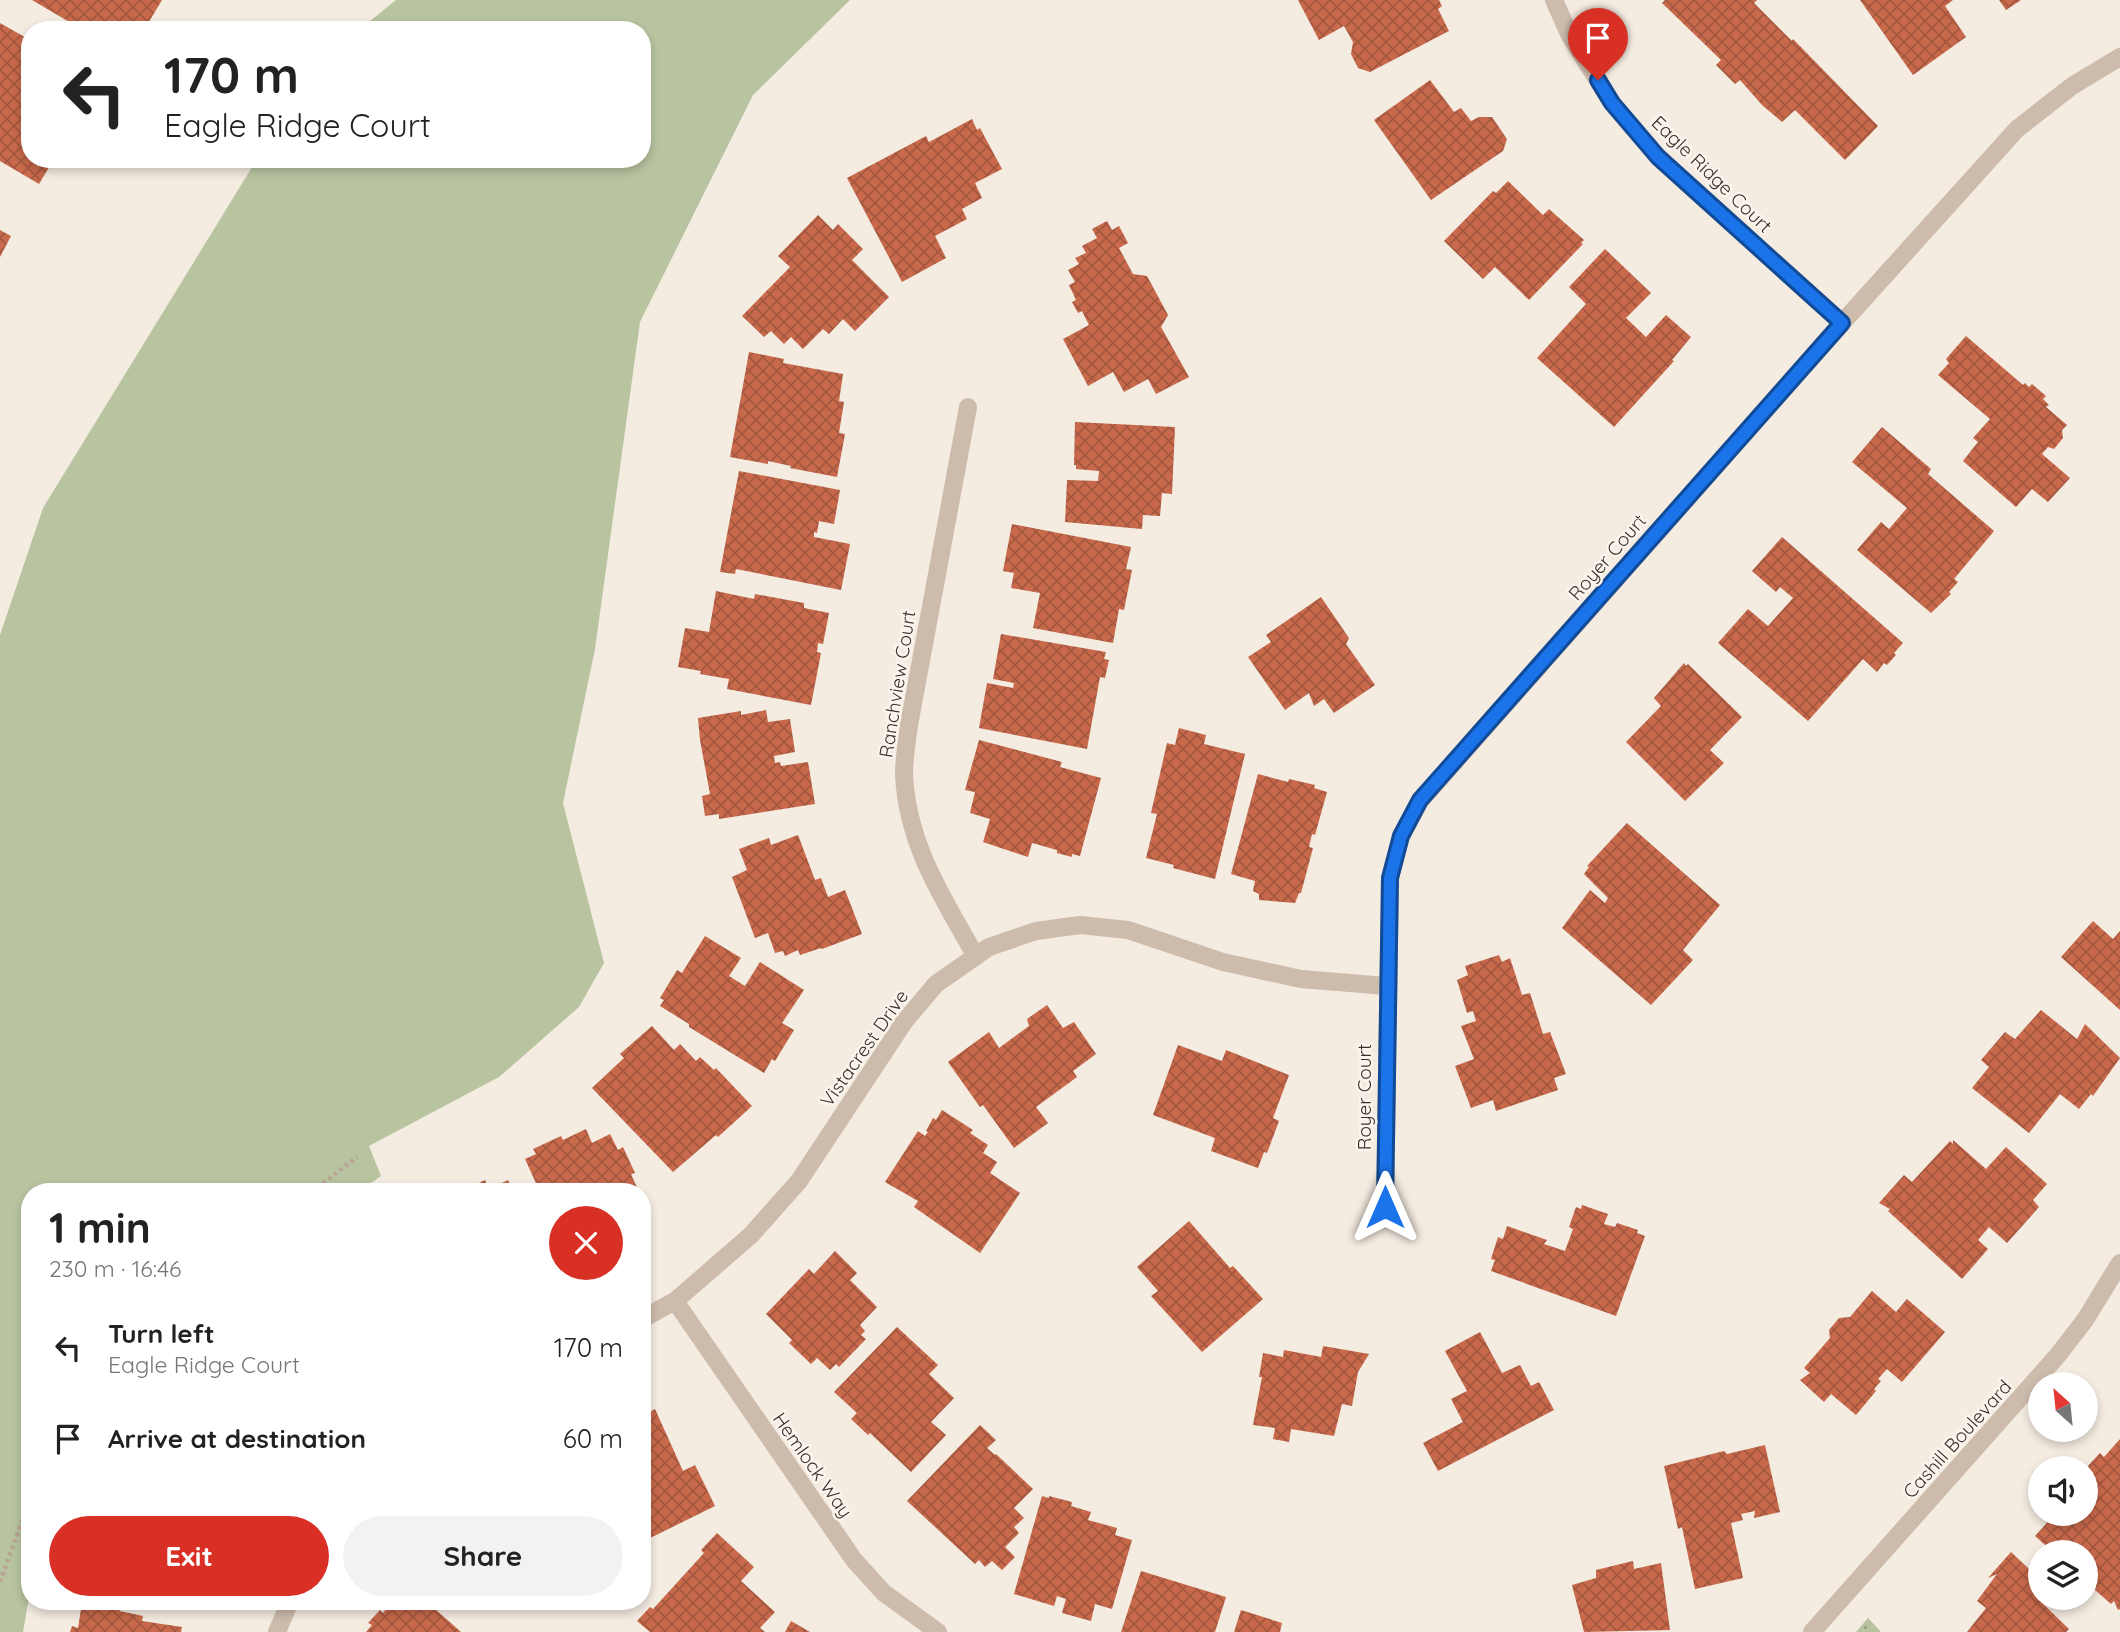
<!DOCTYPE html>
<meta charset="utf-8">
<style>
body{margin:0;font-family:Quicksand,sans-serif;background:#f2f2f2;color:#222;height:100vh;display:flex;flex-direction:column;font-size:26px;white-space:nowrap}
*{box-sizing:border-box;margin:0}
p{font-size:23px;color:#767676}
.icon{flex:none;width:38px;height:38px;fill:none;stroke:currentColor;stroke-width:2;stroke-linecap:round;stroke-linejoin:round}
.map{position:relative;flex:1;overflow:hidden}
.drawer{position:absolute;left:21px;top:1183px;width:630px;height:427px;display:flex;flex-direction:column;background:#fff;border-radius:28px;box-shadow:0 4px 10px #0003}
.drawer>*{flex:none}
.banner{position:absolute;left:21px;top:21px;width:630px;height:147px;border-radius:28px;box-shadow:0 4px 10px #0003;background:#fff;color:#222;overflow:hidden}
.needle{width:46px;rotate:333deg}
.buttons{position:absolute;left:2028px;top:1372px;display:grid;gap:14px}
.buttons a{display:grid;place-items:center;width:70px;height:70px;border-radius:50%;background:#fff;box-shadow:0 4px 10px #0003;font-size:35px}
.pin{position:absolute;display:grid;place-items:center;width:60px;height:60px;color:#fff;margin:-72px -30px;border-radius:50% 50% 50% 0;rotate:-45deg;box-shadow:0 0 7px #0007}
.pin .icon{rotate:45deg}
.me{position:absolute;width:77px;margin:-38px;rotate:0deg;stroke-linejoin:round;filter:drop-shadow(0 0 5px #0008)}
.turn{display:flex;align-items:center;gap:24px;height:147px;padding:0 28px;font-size:32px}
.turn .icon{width:91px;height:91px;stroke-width:2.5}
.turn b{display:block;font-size:49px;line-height:60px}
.round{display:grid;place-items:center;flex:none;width:74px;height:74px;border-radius:37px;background:#f2f2f2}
.headline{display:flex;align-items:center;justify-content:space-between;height:119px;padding:0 28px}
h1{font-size:42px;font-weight:700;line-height:52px}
.primary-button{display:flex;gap:14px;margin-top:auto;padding:14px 28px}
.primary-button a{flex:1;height:80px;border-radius:42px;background:#d93025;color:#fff;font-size:28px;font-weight:700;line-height:80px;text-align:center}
.primary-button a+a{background:#f2f2f2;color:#222}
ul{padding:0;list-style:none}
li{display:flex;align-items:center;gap:21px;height:91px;padding:0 28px}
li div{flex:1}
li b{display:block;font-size:26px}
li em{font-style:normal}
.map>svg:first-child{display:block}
.grass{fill:#b8c4a0}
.park{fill:url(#park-dots)}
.building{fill:url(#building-cross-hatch)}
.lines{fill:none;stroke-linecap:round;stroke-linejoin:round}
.path{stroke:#b9a596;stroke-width:4.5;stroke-dasharray:3.5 3.5;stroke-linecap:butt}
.minor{stroke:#cdbbac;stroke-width:18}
.tertiary{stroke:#cdbbac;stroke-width:18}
.route-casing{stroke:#114b97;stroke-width:18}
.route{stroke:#1a73e8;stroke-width:12}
.labels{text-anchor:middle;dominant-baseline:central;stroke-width:5;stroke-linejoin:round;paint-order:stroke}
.street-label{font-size:19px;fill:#3b302b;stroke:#fbf5ee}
</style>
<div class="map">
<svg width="2120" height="1632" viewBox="0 0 2120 1632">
<defs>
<pattern id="park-dots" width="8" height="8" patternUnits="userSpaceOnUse" patternTransform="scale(1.75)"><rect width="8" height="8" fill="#b8c4a0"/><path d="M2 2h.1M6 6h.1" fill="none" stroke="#97a083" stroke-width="1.8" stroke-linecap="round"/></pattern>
<pattern id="building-cross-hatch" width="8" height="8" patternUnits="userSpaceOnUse" patternTransform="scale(1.75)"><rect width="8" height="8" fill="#c8694b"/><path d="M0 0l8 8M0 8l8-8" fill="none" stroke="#a4573f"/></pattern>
</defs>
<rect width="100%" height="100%" fill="#f4ebe1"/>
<path class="grass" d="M396 0H850L753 95 640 322 595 649 563 803 604 963 579 1007 499 1077 369 1146 381 1176 358 1192H30V1591L23 1632H0V635L43 508 257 159H642V30H359Z"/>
<path class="park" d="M1868 1618 1881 1632H1856Z"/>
<path class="building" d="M32 0H162L144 30H83Z
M1298 0H1439L1442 6 1438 9 1449 31 1370 72 1358 68 1351 54 1353 42 1344 26 1319 40Z
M1665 0H1757L1754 3 1792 41 1793 39 1878 126 1845 160 1795 110 1782 122 1762 105 1740 80 1735 84 1716 65 1721 60 1662 3Z
M1860 0H1953L1945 6 1966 37 1913 75Z
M1999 0H2021L2006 10Z
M0 23 30 40V159H54L39 184 0 161Z
M1430 80 1454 112 1461 108 1471 121 1479 117H1492L1507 139 1503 151 1431 200 1374 120Z
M972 119 977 130 980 128 1002 169 975 183 982 198 962 209 967 219 935 236 946 258 902 282 847 178 926 136 929 142Z
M1508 181 1543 215 1549 209 1584 240 1581 243 1583 244 1529 300 1495 267 1483 279 1444 241 1493 191 1496 193Z
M818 215 833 230 838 224 863 249 852 260 889 297 855 331 843 319 829 334 823 329 803 349 791 337 784 344 771 331 764 337 742 316 790 267 778 256Z
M1107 221 1112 230 1119 226 1128 243 1119 248 1133 274 1147 276 1168 315 1161 327 1189 377 1156 394 1148 379 1124 392 1113 372 1088 386 1063 339 1089 325 1082 311 1078 313 1072 302 1076 300 1069 285 1075 282 1068 270 1079 264 1075 258 1086 253 1082 246 1097 238 1092 229Z
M0 230 11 236 0 257Z
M1605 249 1651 293 1626 318 1646 337 1666 315 1691 337 1672 360 1674 361 1614 427 1537 358 1586 304 1569 287Z
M1966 336 2023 385 2025 383 2029 387 2032 384 2046 396 2043 399 2049 405 2046 407 2067 425 2062 430 2063 438 2054 449 2048 447 2042 454 2070 478 2048 502 2032 489 2016 507 1963 461 1978 442 1973 438 1990 419 1938 375 1949 363 1946 359Z
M749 352 784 359 783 363 843 374 839 401 844 402 839 433 845 434 837 477 790 468 791 466 768 461V464L730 457Z
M1075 422 1175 427 1172 494 1162 493 1160 516 1143 515 1142 529 1065 522 1067 480 1098 481 1099 471 1076 469V465H1074Z
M1882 427 1931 469 1928 474 1994 531 1954 579 1958 582 1949 592 1951 594 1931 613 1857 550 1881 522 1889 529 1907 508 1852 462Z
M739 471 840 490 834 524 819 521 817 533 814 532V537L850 544 841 590 736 569 735 574 720 572Z
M1012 524 1131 547 1126 569 1132 570 1124 610 1119 609 1113 643 1033 628 1040 593 1011 588 1014 573 1003 571Z
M1782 537 1903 643 1894 653 1896 655 1887 665 1884 663 1877 672 1863 659 1808 721 1718 643 1748 609 1768 626 1793 598 1780 587 1776 592 1752 571Z
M716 591 754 599 755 594 804 603V608L829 613 823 644 818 643 817 652 821 653 811 705 727 689 729 679 700 674 701 671 678 667 685 628 709 632Z
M1321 597 1349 638 1346 644 1375 685 1334 713 1324 699 1314 706 1309 693 1285 710 1248 657 1271 642 1266 635Z
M1001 634 1106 652 1104 659 1109 660 1105 678 1100 677 1087 749 979 728 987 683 1013 688 1014 683 993 679Z
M1684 663 1686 666 1688 664 1742 717 1710 750 1724 763 1685 801 1626 742 1661 706 1654 698Z
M766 710 768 722 790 719 795 752 774 756 775 763 780 762 781 766 808 762 815 804 719 819V814L705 816 702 796 710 794 700 740 698 718 741 711V715Z
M1179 728 1206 735 1204 744 1245 754 1215 879 1173 868 1174 865 1146 858 1157 814 1151 813 1167 743 1175 745Z
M979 740 1062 762 1060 767 1101 778 1080 856 1072 854V857L1057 853V850L1032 843 1028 857 983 842 990 819 970 813 975 792 965 790Z
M1258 774 1288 782 1289 779 1315 785 1314 788 1327 792 1315 835 1312 834 1309 847 1313 848 1301 893H1299L1295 903 1259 900V894L1253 891 1255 881 1231 874Z
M1627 823 1720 905 1683 950 1693 960 1651 1005 1562 928 1590 890 1605 903 1608 898 1584 874 1589 867 1587 866Z
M798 835 815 880 821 878 828 897 845 890 862 934 822 949 821 948 800 955 798 950 785 956 783 951 775 953 768 933 755 938 732 877 747 870 739 849 769 838 771 845Z
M2093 921 2113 939 2120 931V1010L2061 957Z
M705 936 741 958 729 976 745 986 760 962 804 990 782 1023 794 1030 775 1061 772 1059 764 1073 689 1027V1024L660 1006 664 1000 660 998 677 970 682 973Z
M1499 955 1502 962 1510 958 1522 995 1530 993 1543 1034 1550 1032 1566 1074 1554 1078 1558 1090 1496 1111 1493 1100 1471 1108 1455 1066 1474 1059 1461 1026 1476 1021 1473 1011 1467 1013 1457 980 1468 975 1465 966Z
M1047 1005 1063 1028 1074 1022 1096 1054 1073 1071 1077 1077 1036 1107 1048 1123 1014 1148 983 1105 980 1107 948 1062 989 1032 999 1048 1029 1026 1027 1019Z
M2041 1010 2077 1039 2085 1024 2120 1058 2093 1096 2091 1094 2079 1109 2060 1094 2029 1133 1972 1088 1989 1067 1981 1060 2005 1032 2015 1039Z
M652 1026 674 1050 680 1044 696 1061 700 1057 714 1070 716 1068 752 1106 718 1137 716 1135 673 1172 592 1088 624 1058 620 1054Z
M1178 1045 1222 1061 1226 1050 1289 1075 1273 1118 1279 1121 1267 1153 1264 1152 1258 1168 1211 1151 1215 1138 1153 1115Z
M942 1110 973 1130 970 1133 988 1145 983 1153 997 1162 990 1173 1020 1193 980 1253 914 1207 918 1201 885 1182 918 1131 925 1136 928 1132 926 1131 933 1118 936 1120Z
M586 1129 592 1143 610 1134 618 1150 623 1147 635 1173 631 1174 639 1192H540L525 1159 536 1154 533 1149 561 1136 563 1140Z
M1953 1140 1986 1169 2006 1147 2047 1184 2033 1200 2039 1207 2007 1243 1989 1227 1978 1240 1988 1249 1962 1279 1888 1211 1890 1209 1879 1203 1904 1175 1912 1182 1950 1141 1953 1144Z
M485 1180 489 1189 508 1180 514 1192H461Z
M1582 1205 1608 1214 1604 1224 1615 1227 1617 1223 1638 1230 1637 1233 1645 1236 1616 1316 1491 1271 1495 1260 1491 1259 1498 1237 1503 1239 1507 1226 1547 1240 1544 1244 1565 1251 1573 1229 1569 1227 1576 1207 1581 1209Z
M1189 1221 1230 1268 1233 1266 1263 1299 1202 1352 1151 1296 1158 1291 1137 1267Z
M835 1251 857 1273 850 1280 877 1307 860 1325 865 1331 861 1335 866 1339 839 1367 836 1364 830 1370 817 1358 811 1364 789 1343 792 1340 766 1314 809 1269 814 1274Z
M1872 1291 1896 1312 1907 1299 1945 1332 1902 1382 1887 1369 1878 1379 1881 1381 1874 1389 1876 1391 1856 1415 1831 1394 1824 1402 1800 1380 1810 1373 1804 1368 1830 1338 1829 1330 1839 1318 1850 1317Z
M897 1327 938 1365 929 1374 954 1398 931 1422 946 1435 911 1472 870 1433 868 1435 851 1419 857 1413 834 1392Z
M1480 1332 1502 1373 1520 1365 1531 1386 1539 1382 1554 1410 1438 1471 1423 1443 1463 1422 1451 1399 1467 1391 1445 1351Z
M1323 1346 1369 1354 1358 1372 1352 1406 1342 1404 1334 1436 1291 1429 1289 1442 1273 1439 1275 1428 1253 1425 1262 1377H1259L1263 1353 1283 1357 1284 1350 1321 1357Z
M655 1409 683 1471 695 1465 715 1506 642 1542V1416Z
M980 1425 996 1440 987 1448 995 1455 996 1454 1033 1489 1014 1508 1024 1518 1014 1527 1019 1533 1005 1547 1015 1557 1002 1570 992 1561 985 1567 979 1560 975 1564 907 1501Z
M2120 1439V1609L2118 1610 2114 1601 2111 1604 2086 1582V1552H2053L2035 1536 2055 1514H2067L2070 1517 2073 1514H2086V1468L2100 1453 2104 1457Z
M1765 1445 1780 1512 1754 1518 1755 1511 1741 1514 1743 1520 1731 1523 1743 1578 1695 1589 1682 1527 1678 1529 1664 1466 1724 1451 1727 1454Z
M1042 1496 1049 1498V1496L1072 1502 1071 1506 1091 1512 1088 1520 1117 1528 1115 1535 1132 1540 1112 1609 1095 1604 1091 1621 1062 1613 1066 1599 1057 1596 1054 1606 1014 1594Z
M717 1533 754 1567 741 1581 775 1612 760 1628 765 1632H650L637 1621 650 1607 653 1609 704 1553 701 1550Z
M2011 1552 2040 1579V1594L2037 1598 2069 1629 2066 1632H1967L1986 1608 1977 1601 1997 1574 1988 1578Z
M1633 1561 1634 1569 1661 1563 1670 1630 1584 1632 1572 1585 1596 1578V1570Z
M1141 1571 1226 1597 1215 1632H1121Z
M85 1601 117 1606 120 1611 143 1616 142 1621 182 1627 181 1632H70L72 1626 78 1628 82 1603Z
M393 1601H426L461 1632H366L372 1625 368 1623 380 1610 383 1613Z
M1241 1610 1282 1623 1280 1632H1234Z
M791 1621 810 1632H785Z"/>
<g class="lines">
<path class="path" d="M312 1192 357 1157
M0 1582 30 1499"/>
<path class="minor" d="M1554 0 1570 36 1612 103 1658 157 1842 323
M968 407 909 725C907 741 904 758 904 774 907 844 942 896 975 955
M1385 1207 1390 878 1401 836 1420 801 1842 323 2017 129 2072 86 2120 57
M675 1301 854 1560 884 1593 938 1632
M642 1319 675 1301 751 1235 799 1181 904 1022 936 984 989 947 1036 931 1080 925 1128 930 1223 962 1301 979 1386 986
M277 1632 290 1601"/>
<path class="tertiary" d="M1812 1632 2058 1355 2085 1320 2120 1263"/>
</g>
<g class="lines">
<defs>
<path id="route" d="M1385 1207 1390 878 1401 836 1420 800 1842 323 1658 157 1612 103 1598 80"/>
</defs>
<use href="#route" class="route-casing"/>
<use href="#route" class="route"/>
</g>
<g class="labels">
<g class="street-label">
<text transform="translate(1712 174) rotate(44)">Eagle Ridge Court</text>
<text transform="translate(1607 557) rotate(-49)">Royer Court</text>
<text transform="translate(897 684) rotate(-81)">Ranchview Court</text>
<text transform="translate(864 1048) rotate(-55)">Vistacrest Drive</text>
<text transform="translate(1364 1097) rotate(-90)">Royer Court</text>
<text transform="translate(1957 1439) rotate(-48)">Cashill Boulevard</text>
<text transform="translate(813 1465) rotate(55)">Hemlock Way</text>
</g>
</g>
</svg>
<div class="buttons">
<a><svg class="needle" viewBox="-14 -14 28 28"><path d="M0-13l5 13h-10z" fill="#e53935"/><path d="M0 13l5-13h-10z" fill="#767676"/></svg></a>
<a><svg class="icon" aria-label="sound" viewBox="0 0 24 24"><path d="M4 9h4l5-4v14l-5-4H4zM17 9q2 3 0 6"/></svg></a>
<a><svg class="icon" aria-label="layers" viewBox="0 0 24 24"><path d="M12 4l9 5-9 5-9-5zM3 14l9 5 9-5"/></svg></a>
</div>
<div class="pin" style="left:1598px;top:80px;background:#d93025"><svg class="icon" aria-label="arrive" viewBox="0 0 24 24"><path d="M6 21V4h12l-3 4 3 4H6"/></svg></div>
<svg class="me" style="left:1385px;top:1207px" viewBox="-20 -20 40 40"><path d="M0-17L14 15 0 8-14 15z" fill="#1a73e8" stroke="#fff" stroke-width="4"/></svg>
<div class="banner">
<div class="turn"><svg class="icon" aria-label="left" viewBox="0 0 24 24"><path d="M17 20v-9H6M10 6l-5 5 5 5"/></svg><div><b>170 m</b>Eagle Ridge Court</div></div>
</div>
<section class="drawer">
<div class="headline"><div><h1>1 min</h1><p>230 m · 16:46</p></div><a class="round" style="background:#d93025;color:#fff"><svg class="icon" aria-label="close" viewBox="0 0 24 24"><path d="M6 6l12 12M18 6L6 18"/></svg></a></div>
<ul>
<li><svg class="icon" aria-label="left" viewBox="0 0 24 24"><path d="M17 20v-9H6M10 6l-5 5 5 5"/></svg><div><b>Turn left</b><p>Eagle Ridge Court</p></div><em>170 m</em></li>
<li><svg class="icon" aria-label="arrive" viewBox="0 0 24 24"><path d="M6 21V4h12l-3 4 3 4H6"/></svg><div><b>Arrive at destination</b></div><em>60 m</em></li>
</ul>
<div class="primary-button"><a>Exit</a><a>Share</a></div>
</section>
</div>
